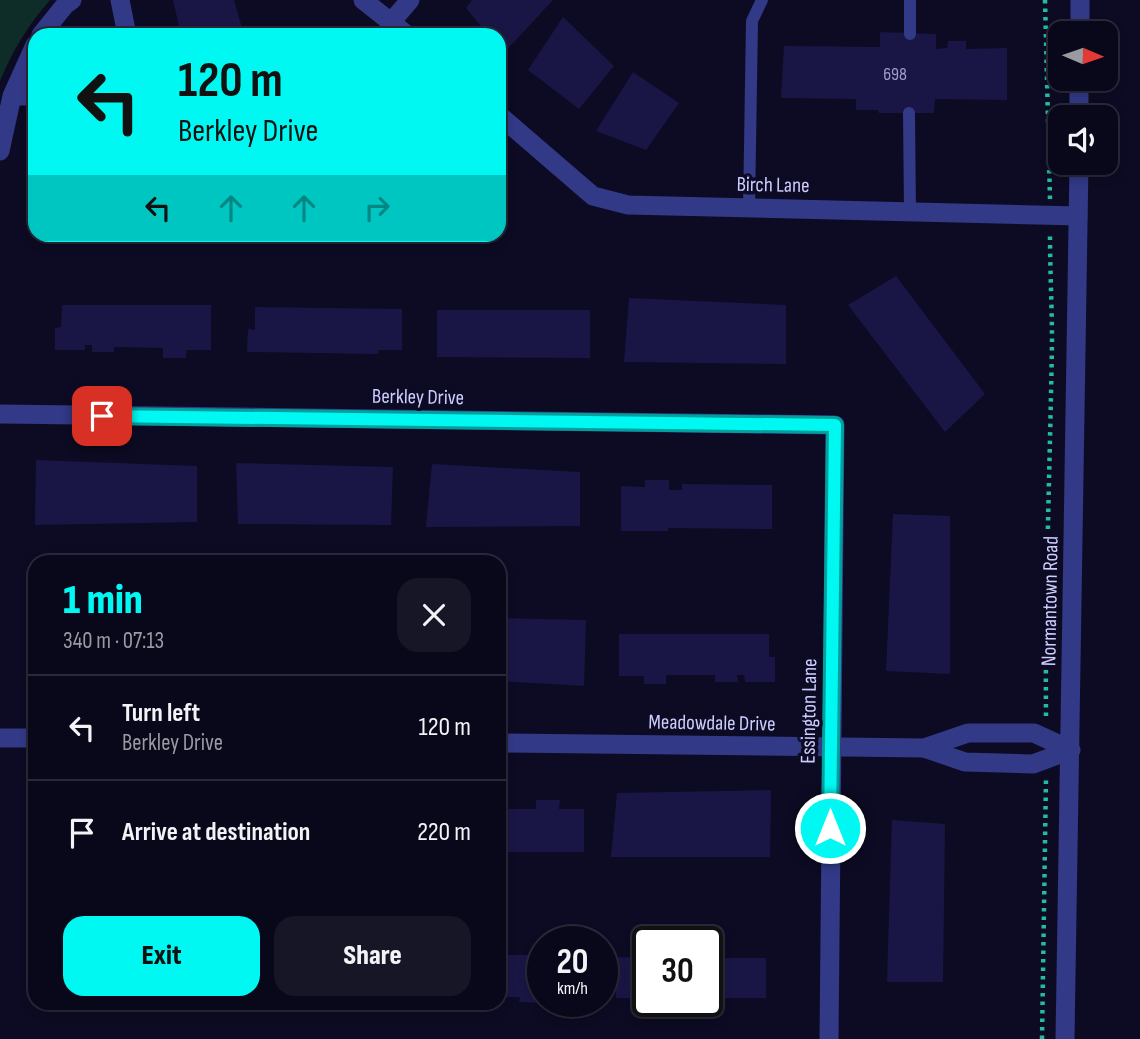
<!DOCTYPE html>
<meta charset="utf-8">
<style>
body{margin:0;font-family:"Sofia Sans Condensed",sans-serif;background:#171627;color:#f1f3f6;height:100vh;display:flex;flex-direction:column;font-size:26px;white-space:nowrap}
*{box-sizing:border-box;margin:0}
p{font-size:23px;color:#999aa2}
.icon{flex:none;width:38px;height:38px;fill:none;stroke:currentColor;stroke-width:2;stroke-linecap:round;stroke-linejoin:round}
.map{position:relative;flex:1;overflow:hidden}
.panel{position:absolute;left:28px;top:555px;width:478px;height:455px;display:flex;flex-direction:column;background:#09081a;border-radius:21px;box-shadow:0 4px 10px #0003,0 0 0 2px #292939}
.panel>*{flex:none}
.top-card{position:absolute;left:28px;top:28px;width:478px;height:214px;border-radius:21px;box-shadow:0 4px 10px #0003,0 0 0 2px #292939;background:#00f8f2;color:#111;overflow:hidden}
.needle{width:46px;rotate:92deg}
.controls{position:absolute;left:1048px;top:21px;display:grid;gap:14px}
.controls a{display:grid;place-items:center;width:70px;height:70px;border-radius:14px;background:#09081a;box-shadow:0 4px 10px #0003,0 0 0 2px #292939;font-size:35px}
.speed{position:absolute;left:527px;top:926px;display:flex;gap:14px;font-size:35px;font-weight:700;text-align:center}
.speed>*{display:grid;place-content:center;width:91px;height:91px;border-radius:50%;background:#09081a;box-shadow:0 4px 10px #0003,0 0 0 2px #292939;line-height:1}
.speed small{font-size:18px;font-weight:400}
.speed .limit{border:4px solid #111;border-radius:10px;background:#fff;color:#111}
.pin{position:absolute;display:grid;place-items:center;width:60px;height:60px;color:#fff;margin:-30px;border-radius:14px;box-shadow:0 4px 10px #0006}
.me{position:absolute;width:77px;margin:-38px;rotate:0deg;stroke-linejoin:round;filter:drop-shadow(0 0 5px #0008)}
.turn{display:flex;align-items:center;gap:24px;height:147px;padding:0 35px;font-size:32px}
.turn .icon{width:91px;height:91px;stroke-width:2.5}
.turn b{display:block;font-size:49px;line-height:60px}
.lanes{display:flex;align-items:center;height:66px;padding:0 35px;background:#0003;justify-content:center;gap:35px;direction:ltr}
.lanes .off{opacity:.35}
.round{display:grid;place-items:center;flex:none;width:74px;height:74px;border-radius:21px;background:#171627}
.headline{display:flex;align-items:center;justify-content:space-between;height:119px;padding:0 35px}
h1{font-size:42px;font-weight:800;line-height:52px;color:#00f8f2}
.primary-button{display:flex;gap:14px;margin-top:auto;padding:14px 35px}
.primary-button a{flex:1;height:80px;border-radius:21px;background:#00f8f2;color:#111;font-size:28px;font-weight:800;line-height:80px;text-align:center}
.primary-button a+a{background:#171627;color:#f1f3f6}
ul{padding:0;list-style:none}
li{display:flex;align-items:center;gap:21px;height:105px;padding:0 35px;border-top:2px solid #292939}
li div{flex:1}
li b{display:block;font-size:26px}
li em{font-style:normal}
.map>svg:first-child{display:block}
.green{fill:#0e2d28}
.building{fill:#191645}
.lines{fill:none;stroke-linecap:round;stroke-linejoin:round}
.path{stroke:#22bda1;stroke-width:4.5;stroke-dasharray:3.5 5;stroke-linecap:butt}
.service{stroke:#323986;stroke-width:12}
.minor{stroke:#323986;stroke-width:19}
.tertiary{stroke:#323986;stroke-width:19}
.route-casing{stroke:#00a19d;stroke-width:18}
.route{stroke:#00f8f2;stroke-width:12}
.labels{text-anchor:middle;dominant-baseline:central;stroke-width:7;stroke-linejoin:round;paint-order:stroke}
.number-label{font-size:18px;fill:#a09fd0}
.street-label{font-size:21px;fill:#cdcdff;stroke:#0c0b23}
</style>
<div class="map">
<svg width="1140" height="1039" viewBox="0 0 1140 1039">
<rect width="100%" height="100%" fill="#0c0b23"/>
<path class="green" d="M0 0H50C28 25 13 50 0 81Z"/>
<path class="building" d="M173 0H234L244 35H181Z
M472 0H553L503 54 499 48V35H488L466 8Z
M563 17 614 66 579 109 528 70Z
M880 32 936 34V49L947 48 948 41H966V49L1007 48V100L935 99 934 113H879L878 110H856V99L781 98 784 46 880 47Z
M633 72 679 103 646 150 596 131Z
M896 276 985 394 945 432 848 305Z
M629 298 786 305V364L624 362Z
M62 305H211V350H186V358H163V348L114 347V352H92V345H85V350H55V328L61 327Z
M255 307 402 309V350H378V354L247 352 248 329 255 330Z
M437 310H590V358L437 357Z
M36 460 197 466V522L35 525Z
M236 463 393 467 391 525 238 524Z
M432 464 580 472V526L426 527Z
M645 480H669V490H682V484L772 485V529L668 528V531H621V486L645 487Z
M893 514 950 516V674L886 671Z
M499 618 586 620 584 686 499 681Z
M619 634H769V657H775V682H745L744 675H737L738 682H715V675H666V684H644V676H619Z
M771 790 770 857H611L617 793Z
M536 800H560L559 809H584V852H499V809H536Z
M892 820 945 824 943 982H887Z
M499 955H542V1003L519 1002 520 997H499Z
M616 957 648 958V998H616Z
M707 958H766V998H707Z"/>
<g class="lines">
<path class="path" d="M1045 0 1050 199
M1046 716C1045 592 1050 467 1052 342 1052 307 1050 271 1050 235
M1042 1039 1046 778"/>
<path class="service" d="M910 34V0
M909 113 910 212
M749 208 752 21 762 0"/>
<path class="minor" d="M120 0 127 35
M363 0 407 35
M392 21 410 0
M41 35 65 5 72 0
M12 96H35
M499 115 593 196 628 205 1078 216
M0 151 12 96 35 45
M0 414 835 425 829 1039
M0 738H35
M499 743 924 748 965 762 1033 764 1071 750
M924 748 968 733H1034L1071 750"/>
<path class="tertiary" d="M1080 33V0
M1079 117V79
M1065 1039 1079 163"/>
</g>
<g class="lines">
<defs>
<path id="route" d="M102 416 835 425 830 828"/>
</defs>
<use href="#route" class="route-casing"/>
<use href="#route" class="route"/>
</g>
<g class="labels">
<g class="number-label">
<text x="895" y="74">698</text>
</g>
<g class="street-label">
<text transform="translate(773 185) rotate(1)">Birch Lane</text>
<text transform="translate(418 397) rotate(1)">Berkley Drive</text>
<text transform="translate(1050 601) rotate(-89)">Normantown Road</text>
<text transform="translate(809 711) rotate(-89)">Essington Lane</text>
<text transform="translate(712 723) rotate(1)">Meadowdale Drive</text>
</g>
</g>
</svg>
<div class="controls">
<a><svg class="needle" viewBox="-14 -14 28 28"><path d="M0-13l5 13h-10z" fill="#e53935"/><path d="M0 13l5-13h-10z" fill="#999aa2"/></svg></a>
<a><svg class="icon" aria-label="sound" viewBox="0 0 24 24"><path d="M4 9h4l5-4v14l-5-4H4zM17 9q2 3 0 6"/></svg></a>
</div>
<div class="speed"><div>20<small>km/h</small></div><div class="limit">30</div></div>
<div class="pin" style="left:102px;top:416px;background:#d93025"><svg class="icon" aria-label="arrive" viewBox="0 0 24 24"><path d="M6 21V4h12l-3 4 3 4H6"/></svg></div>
<svg class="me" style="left:830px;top:828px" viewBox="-20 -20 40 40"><circle r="17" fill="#00f8f2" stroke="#fff" stroke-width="3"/><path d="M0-11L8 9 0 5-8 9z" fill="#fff"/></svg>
<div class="top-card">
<div class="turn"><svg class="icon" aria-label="left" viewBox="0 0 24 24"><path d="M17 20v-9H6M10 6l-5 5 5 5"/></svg><div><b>120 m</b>Berkley Drive</div></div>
<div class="lanes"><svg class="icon" aria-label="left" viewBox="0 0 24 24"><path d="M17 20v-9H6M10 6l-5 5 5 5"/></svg><svg class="icon off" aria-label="ahead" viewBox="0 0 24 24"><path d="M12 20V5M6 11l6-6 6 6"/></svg><svg class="icon off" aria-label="ahead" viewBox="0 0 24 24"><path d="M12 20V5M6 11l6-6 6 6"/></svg><svg class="icon off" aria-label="right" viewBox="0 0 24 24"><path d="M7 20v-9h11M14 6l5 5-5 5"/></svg></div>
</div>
<section class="panel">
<div class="headline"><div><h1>1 min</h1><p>340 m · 07:13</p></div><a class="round"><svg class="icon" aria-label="close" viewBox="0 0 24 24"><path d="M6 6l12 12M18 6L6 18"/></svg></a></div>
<ul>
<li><svg class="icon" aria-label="left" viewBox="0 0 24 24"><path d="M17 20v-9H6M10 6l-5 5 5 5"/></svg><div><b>Turn left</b><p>Berkley Drive</p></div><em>120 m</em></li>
<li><svg class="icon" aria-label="arrive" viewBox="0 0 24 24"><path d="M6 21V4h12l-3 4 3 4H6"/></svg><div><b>Arrive at destination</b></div><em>220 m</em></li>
</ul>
<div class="primary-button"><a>Exit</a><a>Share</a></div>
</section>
</div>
